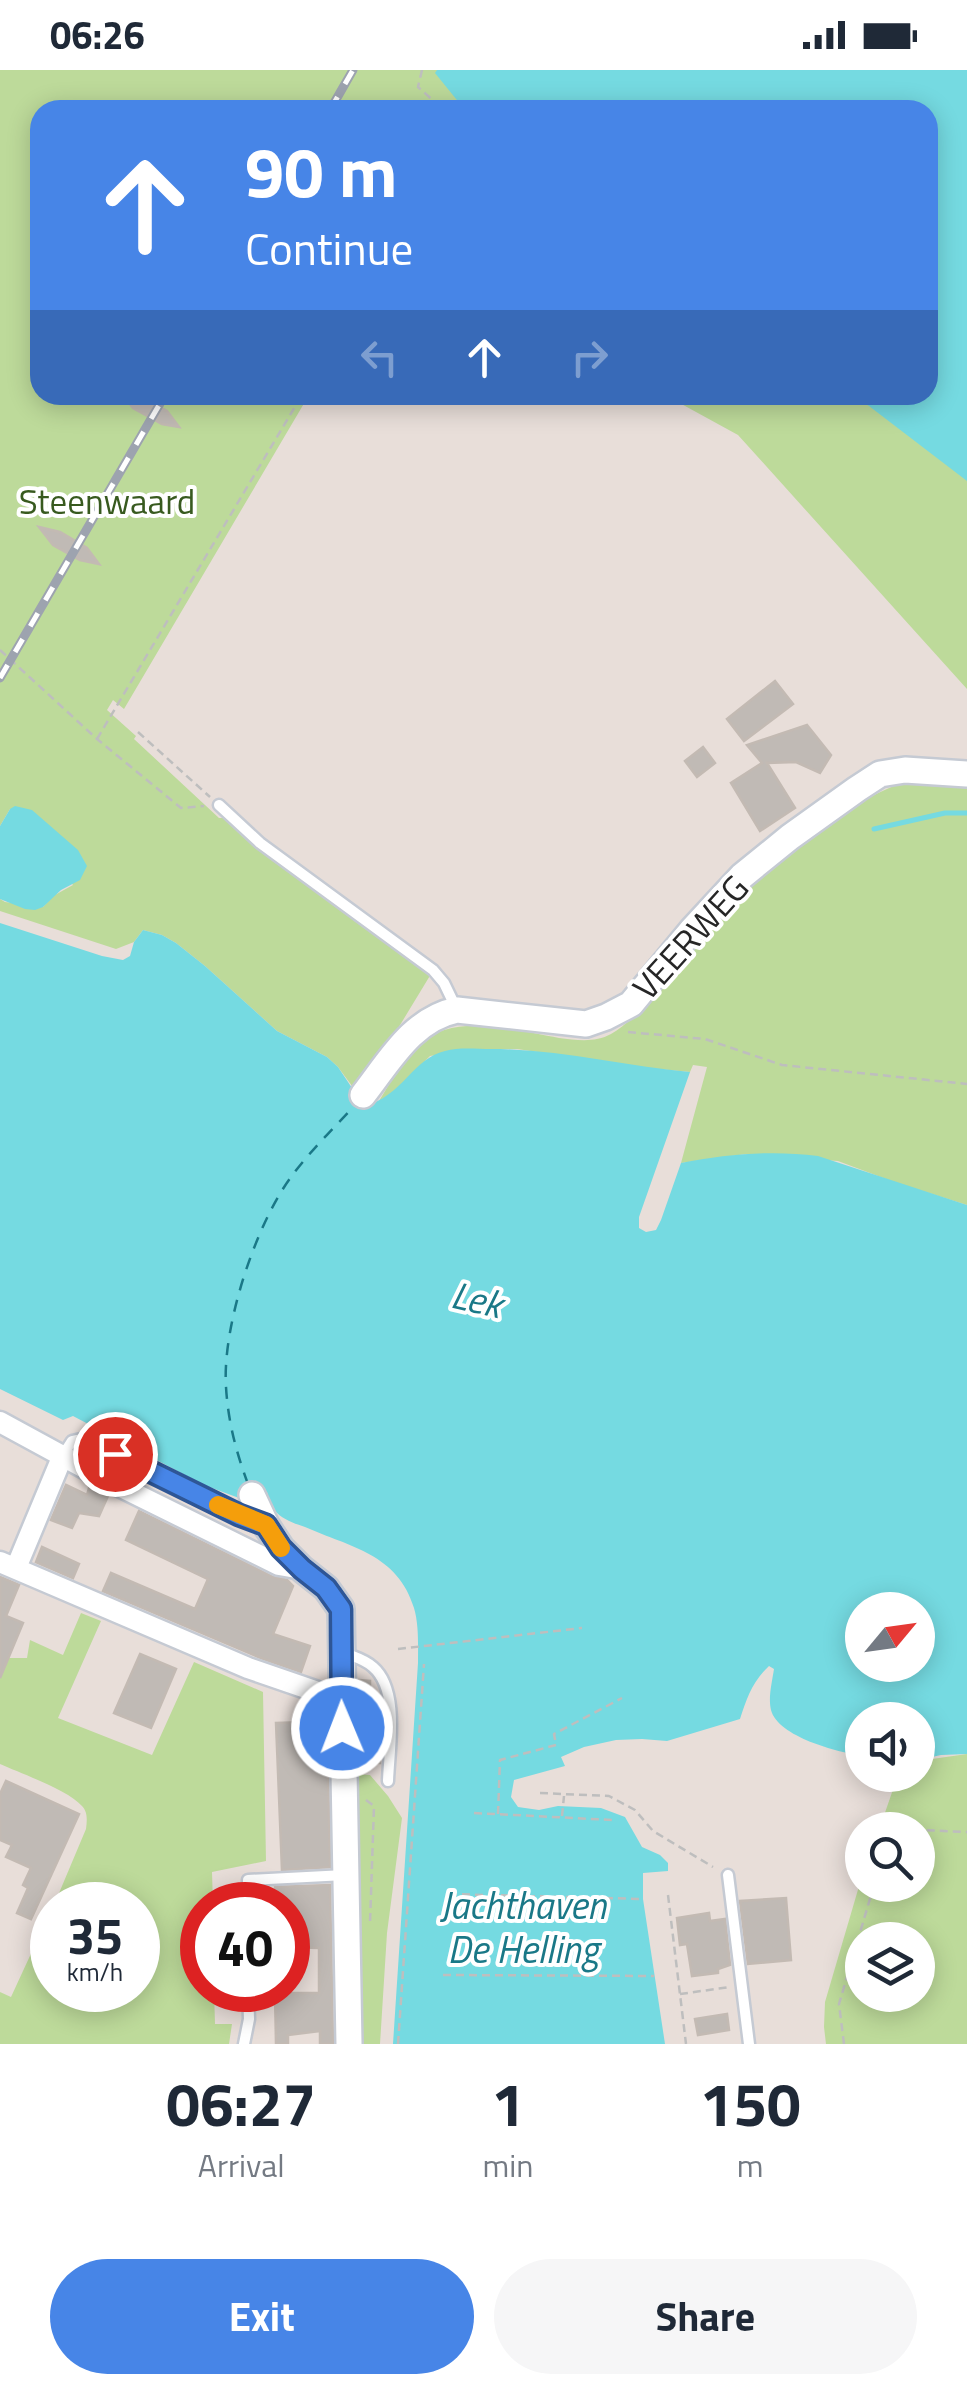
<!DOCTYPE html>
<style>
body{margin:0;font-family:"Titillium Web",sans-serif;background:#f6f6f7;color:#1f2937;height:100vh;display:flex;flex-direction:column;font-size:38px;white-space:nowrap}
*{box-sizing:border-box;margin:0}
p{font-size:32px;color:#747a83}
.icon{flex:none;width:55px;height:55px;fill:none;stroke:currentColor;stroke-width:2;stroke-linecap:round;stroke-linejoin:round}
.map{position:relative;height:1974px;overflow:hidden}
.sheet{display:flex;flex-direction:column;background:#fff;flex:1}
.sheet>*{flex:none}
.top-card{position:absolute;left:30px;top:30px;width:908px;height:305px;border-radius:30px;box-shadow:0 5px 25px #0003;background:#4785e7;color:#fff;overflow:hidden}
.needle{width:65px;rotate:61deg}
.fabs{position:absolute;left:845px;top:1522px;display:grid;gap:20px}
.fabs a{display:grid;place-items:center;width:90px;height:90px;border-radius:50%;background:#fff;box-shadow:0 5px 25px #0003;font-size:50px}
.speed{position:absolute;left:30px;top:1812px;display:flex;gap:20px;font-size:50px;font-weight:700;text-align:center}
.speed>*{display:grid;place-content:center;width:130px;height:130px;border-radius:50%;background:#fff;box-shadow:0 5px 25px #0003;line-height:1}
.speed small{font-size:25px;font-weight:400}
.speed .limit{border:15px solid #d22;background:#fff;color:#111}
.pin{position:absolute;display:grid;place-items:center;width:85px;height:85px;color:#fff;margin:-42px;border:5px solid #fff;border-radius:50%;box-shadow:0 2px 10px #0007}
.me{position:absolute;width:110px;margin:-55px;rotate:359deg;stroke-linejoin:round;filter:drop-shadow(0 0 8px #0008)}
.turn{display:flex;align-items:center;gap:35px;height:210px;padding:0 50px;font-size:45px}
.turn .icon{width:130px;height:130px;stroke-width:2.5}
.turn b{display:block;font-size:70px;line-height:85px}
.lanes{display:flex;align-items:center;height:95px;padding:0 50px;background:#0003;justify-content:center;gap:50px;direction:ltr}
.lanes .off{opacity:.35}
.eta{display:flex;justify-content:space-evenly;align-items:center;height:170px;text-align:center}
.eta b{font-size:60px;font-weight:700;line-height:70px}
.primary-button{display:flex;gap:20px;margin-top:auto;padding:20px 50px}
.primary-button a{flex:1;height:115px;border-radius:60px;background:#4785e7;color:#fff;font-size:40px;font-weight:700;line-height:115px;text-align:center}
.primary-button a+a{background:#f6f6f7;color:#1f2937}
.status{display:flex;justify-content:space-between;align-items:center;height:70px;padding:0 50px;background:#fff;direction:ltr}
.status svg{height:28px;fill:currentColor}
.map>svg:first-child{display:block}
.green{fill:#bdda9a;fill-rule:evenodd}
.water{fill:#75dae1;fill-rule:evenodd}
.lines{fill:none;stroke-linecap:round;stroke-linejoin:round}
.stream{stroke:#75dae1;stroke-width:5}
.ferry{stroke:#1a7887;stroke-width:2.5;stroke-dasharray:12 10;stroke-linecap:butt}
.building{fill:#c0bab5;stroke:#c3bab3;stroke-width:2.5}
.service-casing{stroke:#c5cad3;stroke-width:15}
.minor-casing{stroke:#c5cad3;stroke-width:25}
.tertiary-casing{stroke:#c5cad3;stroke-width:30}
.path{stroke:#bebebe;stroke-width:2.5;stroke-dasharray:8 5;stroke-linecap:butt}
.service{stroke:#fff;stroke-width:10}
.minor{stroke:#fff;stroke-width:20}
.tertiary{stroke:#fff;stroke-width:25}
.rail-casing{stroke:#9da3af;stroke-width:9}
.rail{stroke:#fff;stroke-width:5;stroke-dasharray:15;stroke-linecap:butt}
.route-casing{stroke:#2e5696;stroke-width:25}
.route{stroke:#4785e7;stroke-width:18}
.slow{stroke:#f59e0b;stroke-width:18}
.labels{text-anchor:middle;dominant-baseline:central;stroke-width:8;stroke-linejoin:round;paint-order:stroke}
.park-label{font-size:35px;fill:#385a1f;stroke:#fff}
.street-label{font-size:35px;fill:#262626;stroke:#fff}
.water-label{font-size:38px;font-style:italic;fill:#1a7887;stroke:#fff}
</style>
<div class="status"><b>06:26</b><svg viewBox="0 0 49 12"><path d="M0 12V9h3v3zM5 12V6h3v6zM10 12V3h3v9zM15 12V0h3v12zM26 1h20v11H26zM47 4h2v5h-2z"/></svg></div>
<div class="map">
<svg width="967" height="1974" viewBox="0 0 967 1974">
<rect width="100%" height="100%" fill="#e8ded9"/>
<path class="green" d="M0 0H967V619L738 365 665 325H928V40H40V325H309L124 639 113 630 107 640 136 666 134 669 219 748H223L404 887 431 904 394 965 355 1020 338 997 327 987 277 961 205 896 176 873 162 865 143 860 134 872 116 879 0 841V829L5 832 43 837 53 826 73 815 10 739 0 756Z
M905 712 967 715V1135L894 1112 838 1091 746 1084 681 1093 707 997 693 995 690 1002 648 998 517 979H472L430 986 394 1022 379 1031C391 1012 402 990 418 975 454 941 516 961 559 968 576 970 595 973 611 964 640 948 672 900 694 874 710 854 728 835 746 818 764 800 787 786 807 771 837 748 868 724 905 712Z
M81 1543 101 1551 58 1648 152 1685 194 1592 263 1622 266 1791 212 1802 213 1835H202V1920H214L215 1954H232L229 1974H0V1922L11 1927 52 1838V1920H138V1835H54L86 1759C87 1751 88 1742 82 1736 68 1720 20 1703 0 1694V1588H27L30 1570 63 1585Z
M967 1684V1974H826L824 1957 825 1932 862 1806V1815H918V1760H879L898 1705H918V1691ZM862 1870H918V1925H862Z
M353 1704 370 1705 388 1726 402 1748 387 1863 380 1974H357Z"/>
<path class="water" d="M437 0H967V411L869 336 851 325H928V40H465L435 3Z
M15 736 32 740 78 780 87 796 80 810 61 820 43 837 35 840 25 839 0 829V756L10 739Z
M0 853 102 886 123 890 130 886 134 872 143 860 162 865 176 873 205 896 277 961 327 987 338 997 364 1036C402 1027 413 988 445 981 459 977 476 979 491 979 558 979 624 996 690 1002L639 1147V1158L646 1162 656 1160 661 1150 681 1093C727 1084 772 1080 818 1086L967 1135V1684L941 1685 918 1690V1650H862V1686C838 1682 778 1667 771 1640 768 1628 772 1612 774 1599L769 1596C752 1612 747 1628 740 1649L667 1671 642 1669 616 1670 584 1677 561 1687 565 1696 514 1710 511 1727 518 1737 539 1740 558 1736 601 1738 625 1747 642 1777 660 1785 668 1793V1801L643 1803V1829L665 1974H393L418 1593C418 1575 419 1555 414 1538 398 1484 350 1477 305 1457 296 1454 284 1450 277 1443 271 1438 269 1429 267 1422L239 1428 204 1415 73 1346 63 1350 0 1319ZM862 1540H918V1595H862Z"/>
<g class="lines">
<path class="stream" d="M874 759 945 743H967"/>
<path class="ferry" d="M248 1414C236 1382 228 1351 226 1317 222 1257 255 1156 291 1107 310 1081 335 1057 357 1033"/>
</g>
<path class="building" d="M123 325H137L167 341 179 357 162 354 133 338Z
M39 457 60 462 87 478 99 494 80 490 53 475Z
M775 611 793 634 744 671 727 649Z
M807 655 831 685 820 703 796 692 767 693 795 738 760 761 731 713 762 693 747 675Z
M703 677 715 693 697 707 685 691Z
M66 1415 87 1425 89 1418 108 1426 99 1446 79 1443 72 1458 51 1450Z
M139 1441 273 1507 287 1510 293 1516 273 1564 310 1576 301 1602 261 1588 103 1521 111 1503 195 1539 208 1509 126 1470Z
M42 1477 79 1494 73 1508 36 1492Z
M0 1507 19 1515 6 1546 23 1553 0 1608Z
M140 1584 176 1599 151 1658 114 1643Z
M359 1610 370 1611V1632H377L380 1693H360Z
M307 1652H327L330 1797 282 1800 276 1653Z
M6 1711 79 1744 31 1849 17 1843 28 1818 23 1815 31 1798 6 1787 12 1775 0 1770V1724Z
M330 1815 333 1974H320V1961L288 1965V1974H276L275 1923H319V1878L288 1877V1835H275V1817Z
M786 1828 791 1890 748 1894 740 1831Z
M709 1843 710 1851 725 1849 730 1895 718 1899V1903L692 1906 687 1874 680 1875 677 1848Z
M727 1944 729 1960 698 1965 695 1949Z"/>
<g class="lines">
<defs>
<path id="service" d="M219 735 260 773 433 900 444 913 457 940
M63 1385 72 1371 85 1368 239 1445 261 1453
M345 1583C355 1587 366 1590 373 1597 400 1620 389 1679 388 1711
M728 1805 749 1974
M248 1835V1810L345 1805
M244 1974 249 1949 248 1920"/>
<path id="minor" d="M0 1352 101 1407 279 1495 302 1499
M0 1492 248 1598 341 1630
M16 1498 63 1385"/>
<path id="tertiary" d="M363 1025C389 992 412 949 457 940L586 954 606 947 631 934 692 860 742 806 790 767 857 719 880 704 905 700 967 704
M252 1425 266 1455 281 1478 302 1499 326 1518 341 1539 349 1974"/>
</defs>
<use href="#service" class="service-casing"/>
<use href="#minor" class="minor-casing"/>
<use href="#tertiary" class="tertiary-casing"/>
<path class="path" d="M422 0 418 17 436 33 434 40
M0 580 97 669 181 738 204 736
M138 662 210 727
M97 669 302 325
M628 962 705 969 782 995 967 1014
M398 1579 582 1558
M540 1723 609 1726 635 1740 653 1761 713 1797
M366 1730 374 1736 370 1853
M474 1743 613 1750
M498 1744 500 1690 556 1675 554 1664 622 1628
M562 1746 564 1726
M891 1760 903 1753 921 1760 967 1762
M449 1824 643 1829
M668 1825 686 1974
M443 1905 654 1906
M680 1924 730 1917
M398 1974 424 1594
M844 1974 839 1934 874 1815"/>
<use href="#service" class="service"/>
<use href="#minor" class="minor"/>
<use href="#tertiary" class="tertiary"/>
<defs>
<path id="rail" d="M330 40 353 0
M0 608 165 325"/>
</defs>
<use href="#rail" class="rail-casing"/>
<use href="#rail" class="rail"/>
</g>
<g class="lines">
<defs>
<path id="route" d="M115 1384 239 1445 266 1455 281 1478 302 1499 326 1518 341 1539 342 1658"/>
</defs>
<use href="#route" class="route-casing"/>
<use href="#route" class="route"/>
<path class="slow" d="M218 1435 266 1455 281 1478"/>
</g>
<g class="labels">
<g class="park-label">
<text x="107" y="431">Steenwaard</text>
</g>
<g class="street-label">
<text transform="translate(690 867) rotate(-48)">VEERWEG</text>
</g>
<g class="water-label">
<text transform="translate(477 1229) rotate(13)">Lek</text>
<text x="523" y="1835">Jachthaven<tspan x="523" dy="44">De Helling</tspan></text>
</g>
</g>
</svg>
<div class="fabs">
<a><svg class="needle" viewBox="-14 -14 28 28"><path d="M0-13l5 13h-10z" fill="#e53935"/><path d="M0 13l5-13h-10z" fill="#747a83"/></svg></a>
<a><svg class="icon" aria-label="sound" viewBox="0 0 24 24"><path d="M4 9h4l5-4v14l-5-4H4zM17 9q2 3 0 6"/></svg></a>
<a><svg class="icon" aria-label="search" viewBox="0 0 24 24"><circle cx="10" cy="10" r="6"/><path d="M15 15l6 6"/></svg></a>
<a><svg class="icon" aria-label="layers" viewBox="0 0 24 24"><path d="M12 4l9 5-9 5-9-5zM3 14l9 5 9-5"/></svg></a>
</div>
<div class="speed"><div>35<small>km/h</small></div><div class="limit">40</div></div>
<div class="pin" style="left:115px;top:1384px;background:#d93025"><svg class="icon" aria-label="arrive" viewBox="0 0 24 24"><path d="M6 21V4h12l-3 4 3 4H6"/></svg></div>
<svg class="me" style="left:342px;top:1658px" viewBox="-20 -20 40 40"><circle r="17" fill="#4785e7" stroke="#fff" stroke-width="3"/><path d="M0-11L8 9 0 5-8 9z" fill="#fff"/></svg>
<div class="top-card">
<div class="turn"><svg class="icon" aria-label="ahead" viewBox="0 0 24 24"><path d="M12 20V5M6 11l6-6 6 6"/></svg><div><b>90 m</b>Continue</div></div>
<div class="lanes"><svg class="icon off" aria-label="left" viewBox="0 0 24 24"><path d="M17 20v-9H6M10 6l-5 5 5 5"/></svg><svg class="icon" aria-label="ahead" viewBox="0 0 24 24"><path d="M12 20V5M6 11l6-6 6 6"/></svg><svg class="icon off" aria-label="right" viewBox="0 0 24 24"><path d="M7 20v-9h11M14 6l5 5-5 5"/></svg></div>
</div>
</div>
<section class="sheet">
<div class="eta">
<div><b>06:27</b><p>Arrival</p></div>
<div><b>1</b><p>min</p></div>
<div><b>150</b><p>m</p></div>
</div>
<div class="primary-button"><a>Exit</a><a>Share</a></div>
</section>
